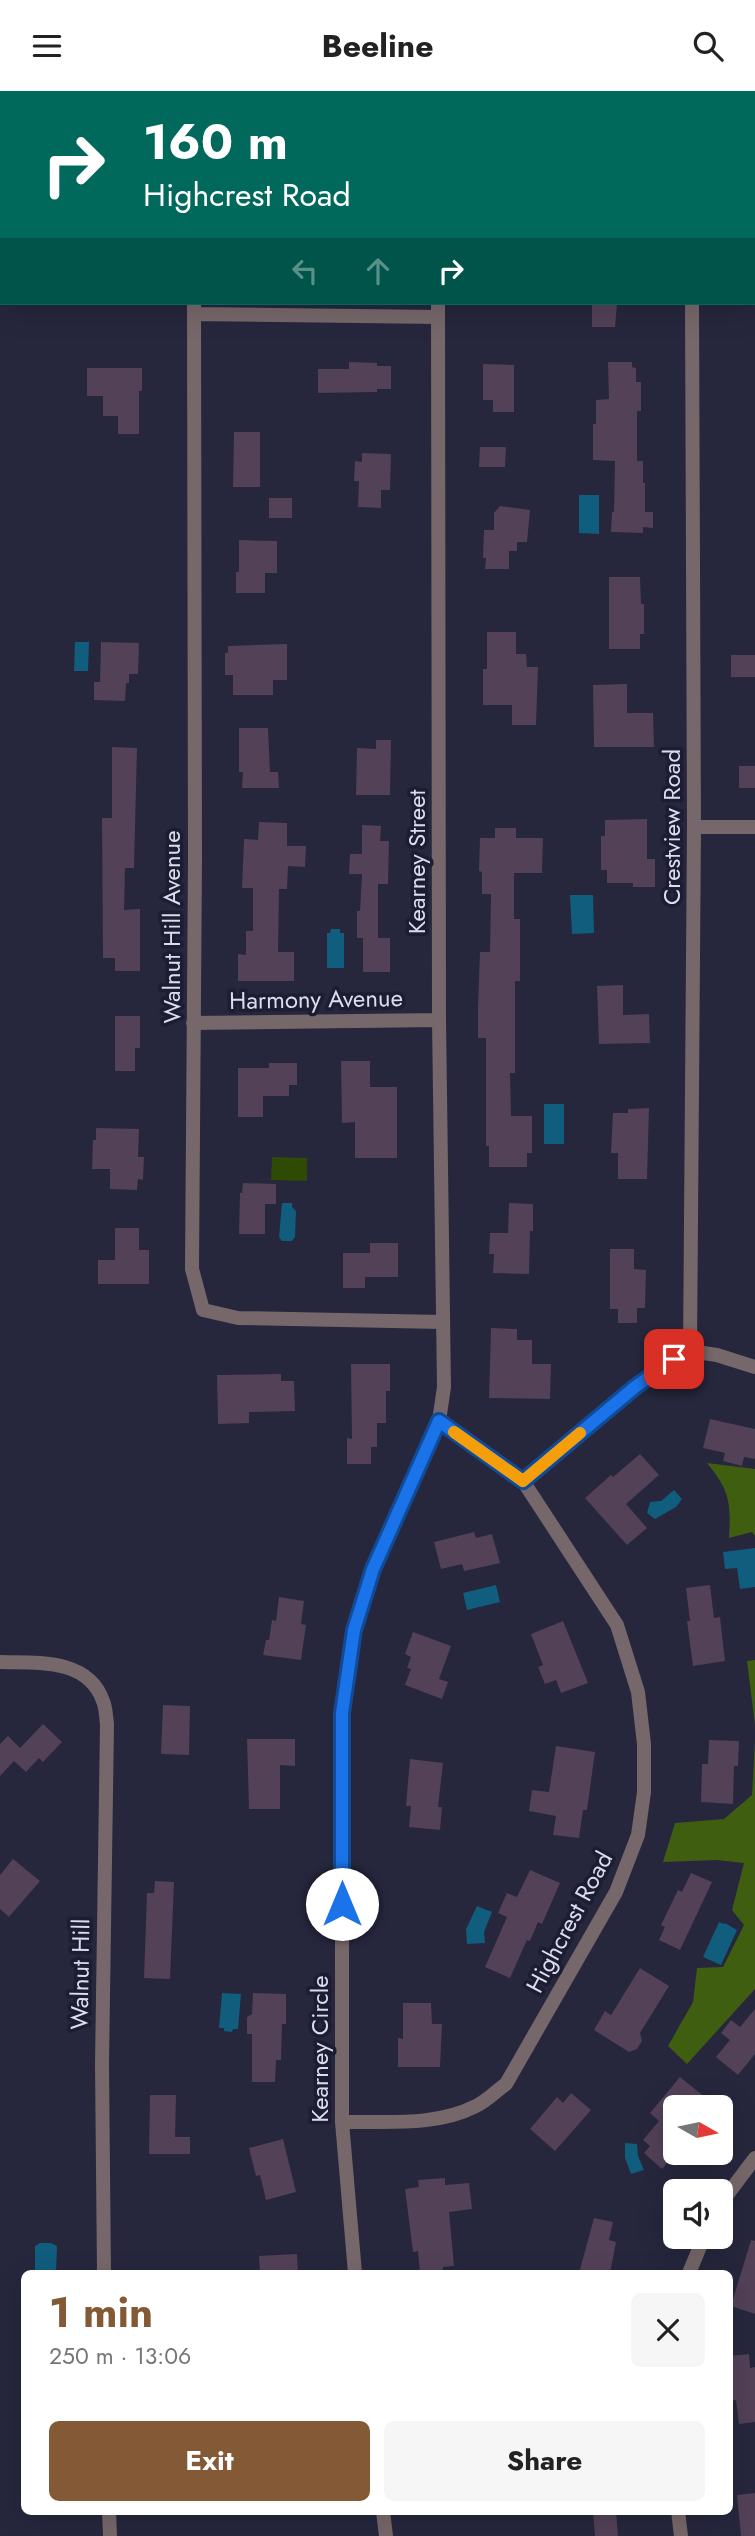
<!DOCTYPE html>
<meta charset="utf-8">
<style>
body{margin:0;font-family:Jost,sans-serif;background:#f6f6f6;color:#222;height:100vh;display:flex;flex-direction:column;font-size:26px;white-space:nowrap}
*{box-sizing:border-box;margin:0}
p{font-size:23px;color:#767676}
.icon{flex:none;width:38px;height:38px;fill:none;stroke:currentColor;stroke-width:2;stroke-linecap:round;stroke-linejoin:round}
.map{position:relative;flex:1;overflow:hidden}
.drawer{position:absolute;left:21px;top:2179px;width:712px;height:245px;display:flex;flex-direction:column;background:#fff;border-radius:10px;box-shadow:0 7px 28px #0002}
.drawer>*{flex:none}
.banner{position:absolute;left:0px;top:0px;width:756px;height:214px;box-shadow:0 7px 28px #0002;background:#00695c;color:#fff;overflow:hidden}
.needle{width:46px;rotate:99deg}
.controls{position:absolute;left:663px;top:2004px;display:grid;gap:14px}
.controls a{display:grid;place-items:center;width:70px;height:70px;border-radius:10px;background:#fff;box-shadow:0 7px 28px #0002;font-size:35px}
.pin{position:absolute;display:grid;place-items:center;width:60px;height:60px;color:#fff;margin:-30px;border-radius:14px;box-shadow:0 4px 10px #0006}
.me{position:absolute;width:77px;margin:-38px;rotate:0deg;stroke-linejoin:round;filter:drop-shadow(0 0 5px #0008)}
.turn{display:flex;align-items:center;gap:24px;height:147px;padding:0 28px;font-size:32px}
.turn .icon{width:91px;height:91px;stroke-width:2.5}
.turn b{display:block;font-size:49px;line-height:60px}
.lanes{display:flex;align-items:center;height:66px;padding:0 28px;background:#0003;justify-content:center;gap:35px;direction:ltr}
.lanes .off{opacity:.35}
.round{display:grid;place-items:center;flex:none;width:74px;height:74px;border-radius:10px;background:#f6f6f6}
.overview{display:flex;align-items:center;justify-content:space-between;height:119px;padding:0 28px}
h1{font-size:42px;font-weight:700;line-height:52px;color:#835a35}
.primary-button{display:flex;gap:14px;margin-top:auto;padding:14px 28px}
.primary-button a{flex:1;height:80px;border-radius:10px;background:#835a35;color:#fff;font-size:28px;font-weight:700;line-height:80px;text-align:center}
.primary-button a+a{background:#f6f6f6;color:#222}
header{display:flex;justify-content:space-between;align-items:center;height:91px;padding:0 28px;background:#fff;font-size:32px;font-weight:700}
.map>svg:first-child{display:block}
.green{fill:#2f4a03}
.forest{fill:#3f5e10}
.water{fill:#105d7d}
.building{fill:#524157}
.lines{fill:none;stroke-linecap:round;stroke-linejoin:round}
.minor{stroke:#76676a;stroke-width:14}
.route-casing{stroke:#114b97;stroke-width:18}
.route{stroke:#1a73e8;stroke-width:12}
.slow{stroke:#f59e0b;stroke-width:12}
.labels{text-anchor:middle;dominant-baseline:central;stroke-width:7;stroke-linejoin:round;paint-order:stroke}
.street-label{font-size:24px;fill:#dbdcec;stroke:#1c1c33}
</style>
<header><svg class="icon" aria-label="menu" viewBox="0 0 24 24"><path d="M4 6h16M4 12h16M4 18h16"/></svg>Beeline<svg class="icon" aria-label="search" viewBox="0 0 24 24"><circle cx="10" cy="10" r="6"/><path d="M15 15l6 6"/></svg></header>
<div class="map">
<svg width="755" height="2445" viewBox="0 0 755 2445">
<rect width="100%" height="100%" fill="#26263d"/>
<path class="green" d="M272 1066 307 1067V1090L271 1089Z"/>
<path class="forest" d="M707 1372 755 1378V1445L752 1441 729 1447C731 1412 730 1400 707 1372Z
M755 1569V1634L747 1570Z
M755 1649V1898L687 1973 668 1955 693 1911 697 1877 723 1876 744 1834 732 1819 744 1772 717 1769 663 1771 675 1732 724 1728 752 1704Z"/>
<path class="water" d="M579 404H599V443L579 442Z
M75 551H89L88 580H74Z
M570 804H593L594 842 572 843Z
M331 838H340V842H344V877H327V842H330Z
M544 1013H564V1053H544Z
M282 1112H292V1116L296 1120 295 1146 292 1150H282L279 1146Z
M674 1399 682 1408 676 1416 655 1428 647 1422 650 1411 661 1410Z
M755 1457V1496L740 1498 737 1477 725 1478 723 1461Z
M496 1494 500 1511 467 1519 463 1502Z
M477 1815 492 1821 484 1841 485 1852 467 1853 466 1838Z
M719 1831 724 1833 725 1832 737 1839 721 1874 703 1866Z
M222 1902 241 1903 238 1938H233L232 1941 224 1940V1937H219Z
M625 2052 637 2053 638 2065 644 2079 631 2083 625 2067Z
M40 2152H51L57 2155 56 2182H35V2155Z"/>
<path class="building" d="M592 212H617L615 236H592Z
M349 271 377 272V275H391V298H377V301L318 302V278H349Z
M608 271H632V276L636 277V291H641V320H637V370H643V392H645V421H653V437L643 436V442L611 441 612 421H614L615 370 593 369V333H596V309L609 308Z
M483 273 514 274V321H493V309H483Z
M87 277H142V300H139V343H118V325H103V305H87Z
M234 341H260V396H233Z
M480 356H506L505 376H479Z
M362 362 391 363 390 399H381V417L358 416 359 390H354L355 370 362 371Z
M269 407H292V427H269Z
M500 415 530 419 527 451H517V460H509V478H485L486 467H483L484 439H494V422Z
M239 449 277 450V482H265V502H236V481H239Z
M609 486H640L641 513H644V543H640V558H609Z
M487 541H516V563H526L527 576H538L536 634H512V614H483V578H487Z
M101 551 139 552 138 583H129V592H126L125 610 94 609V591H100Z
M287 553V589H273V604H233V584H225V562H228V555Z
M731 564H755V586H731Z
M627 593V622H653L654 656H594L593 594Z
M239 637H268L270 681H278L279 697H242L243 681H239Z
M376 649H391L390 704H356L357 657 376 658Z
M112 656 137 657 134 777H125L124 819 140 818V880H115V867H103L102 727H112Z
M739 675H755V697H739Z
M647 728V768H655V796H633V792H607V779H601V745H605V729Z
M259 731 287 732V755H306L305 776 288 775 287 798H279L278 861H294V890H238V863L246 864V840H253V797H242L244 748 258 749Z
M362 734 381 735 380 750H389L388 793H378V847H390V881H363V847H357V820H360L362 783H349L350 763H362Z
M495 737H516V747H543L542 782H514V828H520V890H515V982H510L511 1025H532V1062H527V1076H489V1055H486V947H478V917L480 861H490L491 803H482V781L479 780 480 747H495Z
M623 894V924L649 923 650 952 599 953 597 895Z
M115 925H140V957H135V980H115Z
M341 970H370V996H397V1067H355V1031L342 1032Z
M269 972H297V994H289V1005H263V1026H238V977H269Z
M649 1017 647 1088H618V1062H611L613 1022H628V1018Z
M96 1037 139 1038 138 1066H144L143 1089 138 1088 137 1099 110 1098V1078H92L93 1049H96Z
M243 1092 276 1093V1113H265V1143H239L240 1102H242Z
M509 1112 533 1113V1140H530L529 1183 493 1182 494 1163H489L490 1142H508Z
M115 1137H139V1159H149V1193H98V1169H115Z
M370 1152H398V1186H365V1197H343V1162H370Z
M610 1158H634V1178L646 1179 645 1217H637V1232H618V1218H610Z
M491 1237 517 1238V1249H532V1273H551L550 1308 489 1307Z
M351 1273H390V1300H386V1332H377V1356H371V1373H347V1347L352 1348Z
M281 1283V1290H294L295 1320 249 1321V1332L218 1333 217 1284Z
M710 1328 755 1338V1368L744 1366 742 1375 723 1370 725 1362 703 1357Z
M640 1363 659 1384 626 1413 647 1437 627 1454 585 1407 611 1384 613 1386Z
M474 1441 476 1447 492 1443 500 1472 464 1480 462 1473 441 1478 434 1451Z
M710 1494 714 1527 720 1526 725 1570 693 1575 687 1530H690L686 1497Z
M279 1506 304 1510 301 1533 306 1534 301 1569 263 1564 266 1549H269L272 1529 276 1530Z
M563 1530 588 1592 561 1602 556 1589 545 1593 538 1576 543 1574 531 1543Z
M413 1541 451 1555 439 1588 448 1591 442 1608 405 1594 411 1578 407 1577 411 1566 405 1563Z
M163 1614 190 1615 189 1664 161 1663Z
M43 1633 62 1651 43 1671 39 1667 26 1681 14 1670 0 1685V1653L8 1645 20 1657Z
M247 1648H295V1675L280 1674V1718H249Z
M709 1649 739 1650 738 1675H734L733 1713 701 1711 702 1673H708Z
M556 1655 595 1661 587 1719H583L579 1747 553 1744 556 1725 529 1720 532 1699 549 1701Z
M410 1668 443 1672 438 1716H442L440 1739 409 1736 411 1715H406Z
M13 1768 40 1790 9 1826 0 1818V1784Z
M530 1779 560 1792 542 1833 538 1831 530 1850 527 1849 510 1887 485 1876 507 1826 498 1822 507 1802 517 1806Z
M691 1782 712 1791 680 1859 659 1849 665 1836 661 1834 678 1799 682 1801Z
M155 1790 174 1791 170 1888 144 1887 147 1802H154Z
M640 1877 669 1895 640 1942 642 1950 637 1958 629 1961 594 1939 605 1920 611 1924Z
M253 1902 286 1903V1933H282L281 1969H276L275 1991H252V1943H247V1926L252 1923Z
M403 1912H431L432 1933H442L440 1976H398V1947L403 1948Z
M755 1918V1963L738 1984 716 1966 730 1949 721 1942 731 1929 740 1936Z
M680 1986 717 2016H676V2075L669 2070 662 2078 644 2062 650 2055 643 2049 659 2030 650 2022Z
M571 2002 591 2019 555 2060 530 2038 557 2006 563 2012Z
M150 2004H176L175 2046H190V2063H149Z
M283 2048 296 2101 266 2109 260 2084 256 2085 249 2057Z
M445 2087V2094L469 2092 472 2118 449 2121 454 2175 443 2176V2182H420L418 2160 413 2161 405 2098 419 2096 418 2089Z
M594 2127 613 2131 609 2149 616 2151 610 2182H579Z
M751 2149 755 2150V2223L731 2215Z
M297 2163 298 2182H260L259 2165Z
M749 2263 750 2277 755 2276V2331L739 2333 736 2309 730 2310V2265Z
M755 2402V2445H741L737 2404Z
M593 2420H616L618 2445H595Z"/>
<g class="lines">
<path class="minor" d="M437 0V2
M691 0V2
M196 2V0
M194 212 195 768 192 1178 203 1219 238 1227 442 1231
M194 223 438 226
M694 736H755
M193 932 439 929
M690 1260 694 736 692 212
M690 1260 717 1264 755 1276
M523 1390 635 1296 674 1268 690 1260
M0 1571C37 1572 88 1567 103 1610 106 1617 106 1626 107 1633L102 1974 104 2182
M342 2031C386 2030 435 2036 476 2015 487 2010 496 2000 506 1993L616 1801 638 1744 644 1701V1653L638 1601 617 1534 523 1390 439 1330
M721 2112 755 2067
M355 2182 342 2031V1622L354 1539 373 1478 439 1330 444 1296 439 929 438 212
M689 2182 704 2146
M109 2420 110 2445
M383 2420 386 2445
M678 2420 681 2445"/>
</g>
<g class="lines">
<defs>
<path id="route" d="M342 1813V1622L354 1539 373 1478 439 1330 523 1390 635 1296 674 1268"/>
</defs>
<use href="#route" class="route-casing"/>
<use href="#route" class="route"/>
<path class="slow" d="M454 1341 523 1390 580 1342"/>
</g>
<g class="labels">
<g class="street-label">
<text transform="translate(671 736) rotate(-90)">Crestview Road</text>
<text transform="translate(416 771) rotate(-90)">Kearney Street</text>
<text transform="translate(171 836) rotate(-90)">Walnut Hill Avenue</text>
<text transform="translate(316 908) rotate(-1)">Harmony Avenue</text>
<text transform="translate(569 1831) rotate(-62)">Highcrest Road</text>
<text transform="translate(80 1883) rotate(-89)">Walnut Hill</text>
<text transform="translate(319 1958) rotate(-90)">Kearney Circle</text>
</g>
</g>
</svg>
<div class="controls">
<a><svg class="needle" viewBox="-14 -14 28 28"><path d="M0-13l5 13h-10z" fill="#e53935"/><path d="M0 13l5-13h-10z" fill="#767676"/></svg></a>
<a><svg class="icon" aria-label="sound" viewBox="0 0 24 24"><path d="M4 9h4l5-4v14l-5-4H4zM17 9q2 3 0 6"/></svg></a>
</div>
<div class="pin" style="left:674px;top:1268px;background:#d93025"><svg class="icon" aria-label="arrive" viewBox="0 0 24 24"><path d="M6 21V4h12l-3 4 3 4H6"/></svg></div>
<svg class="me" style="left:342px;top:1813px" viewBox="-20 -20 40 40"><circle r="19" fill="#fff"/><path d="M0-13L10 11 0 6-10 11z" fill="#1a73e8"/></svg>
<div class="banner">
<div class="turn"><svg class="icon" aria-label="right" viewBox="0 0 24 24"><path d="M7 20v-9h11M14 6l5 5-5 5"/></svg><div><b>160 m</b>Highcrest Road</div></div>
<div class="lanes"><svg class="icon off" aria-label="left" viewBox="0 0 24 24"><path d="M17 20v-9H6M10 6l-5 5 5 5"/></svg><svg class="icon off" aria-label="ahead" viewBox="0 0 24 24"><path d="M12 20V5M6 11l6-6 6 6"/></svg><svg class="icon" aria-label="right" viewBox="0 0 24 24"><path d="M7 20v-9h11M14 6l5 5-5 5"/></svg></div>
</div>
<section class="drawer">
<div class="overview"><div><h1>1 min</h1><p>250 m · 13:06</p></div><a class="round"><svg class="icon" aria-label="close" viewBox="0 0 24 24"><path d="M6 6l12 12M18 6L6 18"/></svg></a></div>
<div class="primary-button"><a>Exit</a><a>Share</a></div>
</section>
</div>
